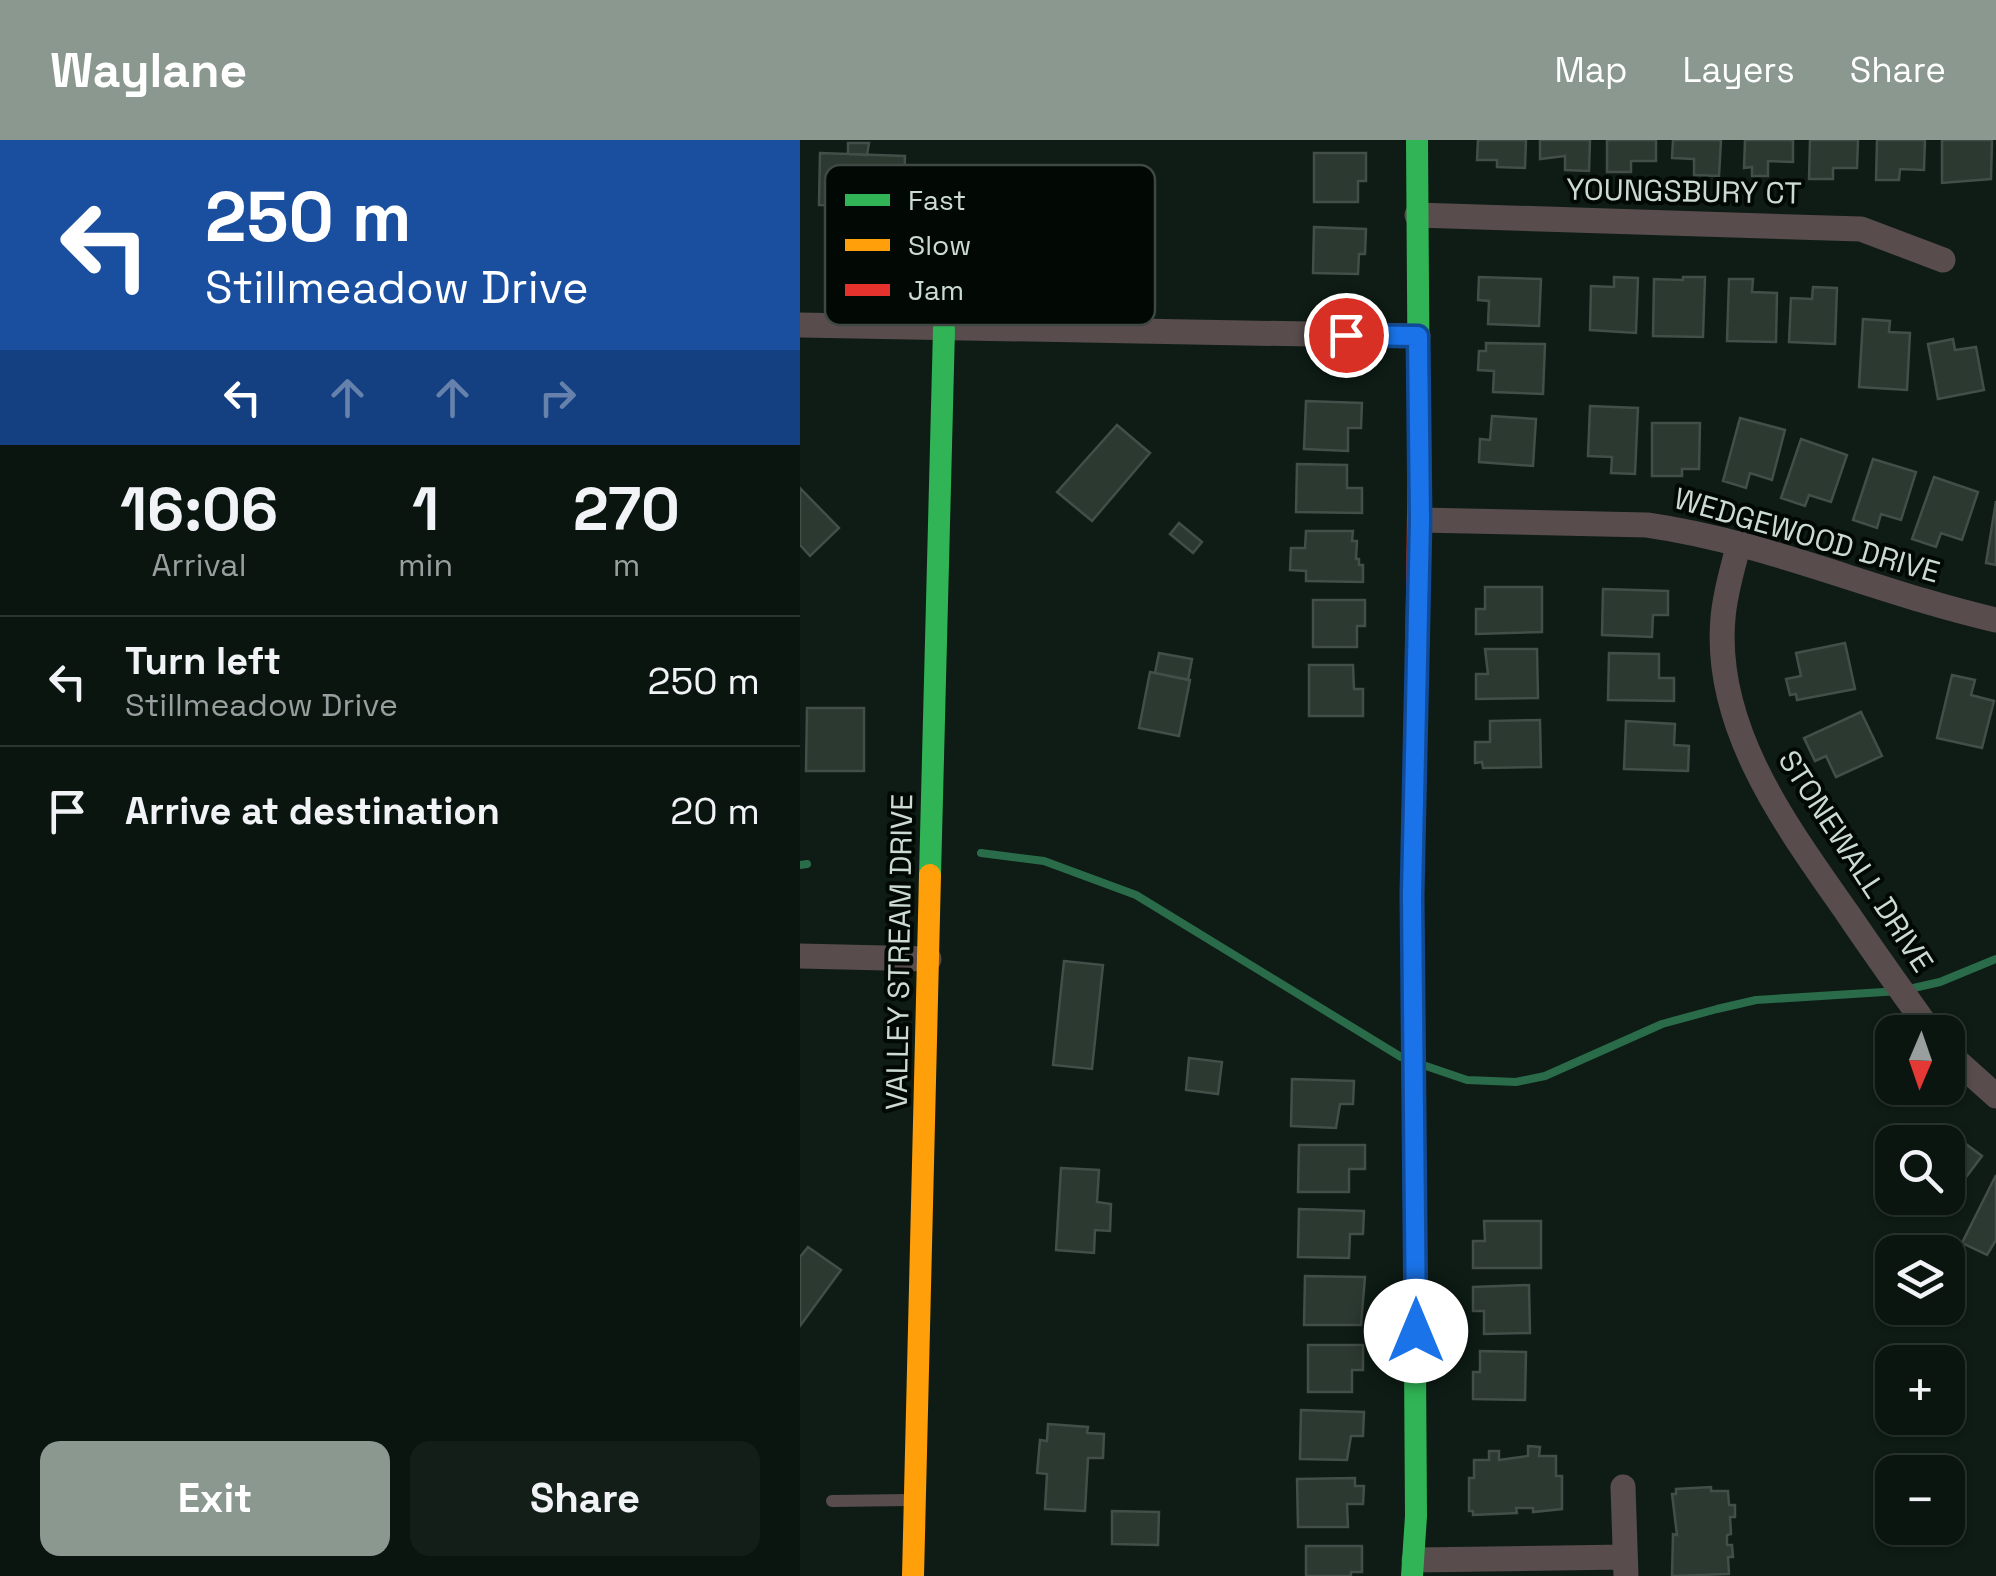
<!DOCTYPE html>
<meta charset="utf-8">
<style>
body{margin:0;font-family:"Space Grotesk",sans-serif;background:#131e19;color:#f1f3f6;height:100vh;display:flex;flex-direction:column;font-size:38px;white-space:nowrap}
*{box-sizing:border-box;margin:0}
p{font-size:32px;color:#999f9f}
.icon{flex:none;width:55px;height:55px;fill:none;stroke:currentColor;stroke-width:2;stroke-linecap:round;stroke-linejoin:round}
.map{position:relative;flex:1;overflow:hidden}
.panel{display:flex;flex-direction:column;background:#0a1510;width:800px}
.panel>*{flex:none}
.guide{background:#1a4fa0;color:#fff;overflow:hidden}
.needle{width:65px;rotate:182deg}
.buttons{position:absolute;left:1075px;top:875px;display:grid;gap:20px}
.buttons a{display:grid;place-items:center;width:90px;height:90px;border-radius:20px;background:#0a1510;box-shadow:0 2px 8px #0004,0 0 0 2px #2a3430;font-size:50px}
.pin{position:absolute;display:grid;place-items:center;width:85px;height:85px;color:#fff;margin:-42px;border:5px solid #fff;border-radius:50%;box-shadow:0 2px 10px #0007}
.me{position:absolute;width:110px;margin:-55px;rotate:0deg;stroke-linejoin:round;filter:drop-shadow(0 0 8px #0008)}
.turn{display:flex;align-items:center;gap:35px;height:210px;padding:0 40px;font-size:45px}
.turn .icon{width:130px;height:130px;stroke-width:2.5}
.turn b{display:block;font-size:70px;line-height:85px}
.lanes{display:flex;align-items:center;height:95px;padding:0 40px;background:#0003;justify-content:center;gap:50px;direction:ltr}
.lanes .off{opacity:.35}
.eta{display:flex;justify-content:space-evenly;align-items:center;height:170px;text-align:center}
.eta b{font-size:60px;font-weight:700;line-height:70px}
.action{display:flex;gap:20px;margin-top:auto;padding:20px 40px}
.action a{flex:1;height:115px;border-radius:20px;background:#8a988f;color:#fff;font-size:40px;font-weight:700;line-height:115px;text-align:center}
.action a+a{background:#131e19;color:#f1f3f6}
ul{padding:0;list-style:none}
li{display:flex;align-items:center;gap:30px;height:130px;padding:0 40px;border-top:2px solid #2a3430}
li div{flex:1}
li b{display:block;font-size:38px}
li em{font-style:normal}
header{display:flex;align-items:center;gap:60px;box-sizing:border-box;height:140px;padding:0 50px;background:#8a988f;color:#fff}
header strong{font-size:48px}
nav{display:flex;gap:55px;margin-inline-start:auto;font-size:35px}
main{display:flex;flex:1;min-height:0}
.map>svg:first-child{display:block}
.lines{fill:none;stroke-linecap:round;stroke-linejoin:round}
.stream{stroke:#2a6c4a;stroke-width:8}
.building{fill:#2c3931;stroke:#424e47;stroke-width:2.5}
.lane{stroke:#584c4c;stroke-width:12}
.street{stroke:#584c4c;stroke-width:25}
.fast{stroke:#30b455;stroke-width:22}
.slow{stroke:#ff9f0a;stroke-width:22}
.jam{stroke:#e5322d;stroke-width:22}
.route-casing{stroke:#114b97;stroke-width:25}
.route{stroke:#1a73e8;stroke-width:18}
.labels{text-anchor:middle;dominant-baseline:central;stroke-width:8;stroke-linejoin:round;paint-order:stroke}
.street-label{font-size:30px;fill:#ccdbd1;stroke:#020904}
.key{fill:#020904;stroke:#3f4842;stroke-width:2.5}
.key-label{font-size:28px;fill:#ccdbd1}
</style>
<header>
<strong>Waylane</strong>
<nav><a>Map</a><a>Layers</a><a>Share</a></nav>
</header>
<main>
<section class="panel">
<div class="guide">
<div class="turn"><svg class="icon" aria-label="left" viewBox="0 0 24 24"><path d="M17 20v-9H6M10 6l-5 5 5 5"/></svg><div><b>250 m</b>Stillmeadow Drive</div></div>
<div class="lanes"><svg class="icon" aria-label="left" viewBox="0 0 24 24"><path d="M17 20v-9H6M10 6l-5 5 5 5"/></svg><svg class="icon off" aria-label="ahead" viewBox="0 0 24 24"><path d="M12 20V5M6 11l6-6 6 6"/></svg><svg class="icon off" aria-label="ahead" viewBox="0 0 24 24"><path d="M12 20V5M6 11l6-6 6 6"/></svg><svg class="icon off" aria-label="right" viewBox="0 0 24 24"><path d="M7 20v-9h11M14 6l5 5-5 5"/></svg></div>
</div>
<div class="eta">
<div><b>16:06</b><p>Arrival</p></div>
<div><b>1</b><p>min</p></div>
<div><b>270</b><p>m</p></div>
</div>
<ul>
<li><svg class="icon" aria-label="left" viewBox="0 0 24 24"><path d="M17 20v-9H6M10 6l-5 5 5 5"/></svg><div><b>Turn left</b><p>Stillmeadow Drive</p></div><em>250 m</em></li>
<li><svg class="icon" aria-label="arrive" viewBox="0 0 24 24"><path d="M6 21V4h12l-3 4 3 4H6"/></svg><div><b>Arrive at destination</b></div><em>20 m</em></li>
</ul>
<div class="action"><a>Exit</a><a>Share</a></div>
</section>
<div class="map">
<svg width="1196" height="1436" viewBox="0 0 1196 1436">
<rect width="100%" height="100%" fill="#0e1c15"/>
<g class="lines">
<path class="stream" d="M181 713 244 721 336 755 601 917
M0 725 7 724
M623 925 667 940 716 942 745 936 862 884 917 869 956 860 1100 851 1140 842 1196 819"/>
</g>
<path class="building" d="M678 0H726L725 28 697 27V20H677Z
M740 0H790L789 31 765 30V16L740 19Z
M807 0H856V21H831V32H807Z
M873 0H921L919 36 894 35V19L872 18Z
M945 0H993V22L968 21V36H952V27L944 28Z
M1010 0H1058L1057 28H1033V39H1009Z
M1077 0H1125L1124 30 1100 29 1099 40H1076Z
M1142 0H1192L1191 39 1142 43Z
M48 3H69L67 15 48 14Z
M20 13 105 16 104 46 57 44V66L19 65Z
M514 13H566V41H558V62H514Z
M514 87 566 89 565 114H559L558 134 513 133Z
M679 137 741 139 739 186 688 184 689 161 678 160Z
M814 137 838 138 836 193 790 190 791 146 814 147Z
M883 137H905L903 197 853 196 854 139 883 140Z
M929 139H953L952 152 977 153 976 202 927 201Z
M1013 147 1037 148 1035 204 989 202 991 158 1012 159Z
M1063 179 1090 181 1089 192 1110 193 1107 250 1059 247Z
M1153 199 1155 210 1176 207 1184 250 1138 259 1128 204Z
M686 203 745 204 743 254 693 252 694 231 678 230 679 211H686Z
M506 261 562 263 561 288H548V311L504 309Z
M790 266 838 268 835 334 811 333 812 317 788 316Z
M692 276 736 279 733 326 679 322 680 299 690 300Z
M940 278 985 290 972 340 950 333 946 348 923 341Z
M852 283H900L899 329H882V336H852Z
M317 285 350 313 292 381 257 352Z
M1001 299 1047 315 1031 362 1009 355 1005 366 981 358Z
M1073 319 1116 332 1101 380 1081 374 1077 388 1053 380Z
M497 324 547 325V348H562V373L496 372Z
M1134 337 1178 352 1162 400 1141 393 1136 407 1112 399Z
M0 348 39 388 10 416 0 405Z
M1196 361V425L1186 423Z
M379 383 402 402 393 413 370 394Z
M506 391H553L552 401H557L556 419H559V425H563V442L506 441V431L490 430 491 408H505Z
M685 447H742V492L676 494V469H685Z
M803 449 868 451V475H853L852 497 802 495Z
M513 460H565V486H557V507H513Z
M1045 503 1055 549 997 560 996 554 990 555 986 539 1001 536 996 513Z
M685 509H737L738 558 676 559V534H688Z
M359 513 392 519 388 540 355 533Z
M809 513 859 514V538H874V561L808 560Z
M509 525H553L554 549H563V576H509Z
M350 532 390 540 379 596 339 588Z
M1152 535 1175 540 1171 555 1194 561 1182 608 1137 598Z
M7 568H64V631H6Z
M1061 572 1082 616 1036 637 1026 616 1015 621 1004 598Z
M740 580 741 627 683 628 682 622 675 623V602H690V581Z
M826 581 875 584 874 605 889 606 888 631 824 629Z
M264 821 303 825 292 929 253 925Z
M389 918 422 922 418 954 386 950Z
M492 939 554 941 553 964H540L536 988 491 986Z
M1162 1001 1182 1016 1142 1069 1127 1058H1148V1012L1151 1015Z
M499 1005H565V1029H549V1052H498Z
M261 1028 299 1030 297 1062 311 1064 310 1091 295 1090 294 1113 256 1110Z
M1196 1035V1100L1187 1115 1162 1103Z
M499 1069 564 1071 563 1094H550L549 1118 498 1117Z
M684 1081H741V1128H673V1101H685Z
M8 1107 41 1130 0 1186V1117Z
M505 1136 565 1137 561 1185H504Z
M729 1145 730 1193 684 1194V1171H673V1147Z
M508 1205H563V1230H552V1252H508Z
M680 1211 726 1212 725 1260 673 1259V1232H680Z
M501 1270 564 1272 563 1296H551L547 1320 500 1319Z
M248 1284 288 1287 287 1293 304 1294 303 1318H288L285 1371 245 1369 247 1334 237 1333 240 1300 247 1301Z
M728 1306 740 1307 739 1316H756V1336H762V1369L733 1372V1368H716L717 1373 673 1375V1371H669V1338H674V1320H689V1311H699V1320L728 1316Z
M555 1338V1346H564L563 1364H547L548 1387H498L497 1339Z
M911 1347V1351H928L929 1365H935V1377H930L931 1394 927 1395V1405H932L933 1417H928L929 1434 872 1436 873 1394 877 1395 872 1354H876V1349Z
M312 1371 359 1372 358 1405 312 1404Z
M506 1406H562V1432H551V1436H506Z"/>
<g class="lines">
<path class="lane" d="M32 1361 109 1360"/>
<path class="street" d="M617 75 1061 89 1143 120
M0 185 618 196
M620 380 847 385C967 402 1078 453 1196 480
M939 403C933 428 925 452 923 478 913 589 988 688 1048 774 1075 814 1103 853 1131 892
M0 816 129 819
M1148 913 1196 956
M823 1347 826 1436
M614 1420 825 1417"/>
<path class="fast" d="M617 0 619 296
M130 735 144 189
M612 1436 616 1376 612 755 615 613"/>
<path class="slow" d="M113 1436 130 735"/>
<path class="jam" d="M615 613 619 296"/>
</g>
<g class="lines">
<defs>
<path id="route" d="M546 195 618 196 620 380 612 755 616 1191"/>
</defs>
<use href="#route" class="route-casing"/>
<use href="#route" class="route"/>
</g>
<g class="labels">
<g class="street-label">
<text transform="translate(884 51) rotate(1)">YOUNGSBURY CT</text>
<text transform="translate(1007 395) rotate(16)">WEDGEWOOD DRIVE</text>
<text transform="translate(1056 721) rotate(57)">STONEWALL DRIVE</text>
<text transform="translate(99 812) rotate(-89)">VALLEY STREAM DRIVE</text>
</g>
</g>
<rect x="25" y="25" width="330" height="160" rx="15" class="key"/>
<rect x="45" y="54" width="45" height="12" fill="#30b455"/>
<rect x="45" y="99" width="45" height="12" fill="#ff9f0a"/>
<rect x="45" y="144" width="45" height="12" fill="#e5322d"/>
<g class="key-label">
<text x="108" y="70">Fast</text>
<text x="108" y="115">Slow</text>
<text x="108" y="160">Jam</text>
</g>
</svg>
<div class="buttons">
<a><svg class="needle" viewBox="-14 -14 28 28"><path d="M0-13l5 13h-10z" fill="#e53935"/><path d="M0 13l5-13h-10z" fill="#999f9f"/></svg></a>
<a><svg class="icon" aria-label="search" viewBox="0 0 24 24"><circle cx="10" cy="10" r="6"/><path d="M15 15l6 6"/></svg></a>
<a><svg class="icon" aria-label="layers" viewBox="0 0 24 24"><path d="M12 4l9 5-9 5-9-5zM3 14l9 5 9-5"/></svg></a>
<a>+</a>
<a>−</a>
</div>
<div class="pin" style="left:546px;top:195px;background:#d93025"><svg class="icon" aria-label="arrive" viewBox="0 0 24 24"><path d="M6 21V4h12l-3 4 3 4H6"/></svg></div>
<svg class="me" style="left:616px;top:1191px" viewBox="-20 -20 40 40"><circle r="19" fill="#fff"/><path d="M0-13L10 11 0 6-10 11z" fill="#1a73e8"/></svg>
</div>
</main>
